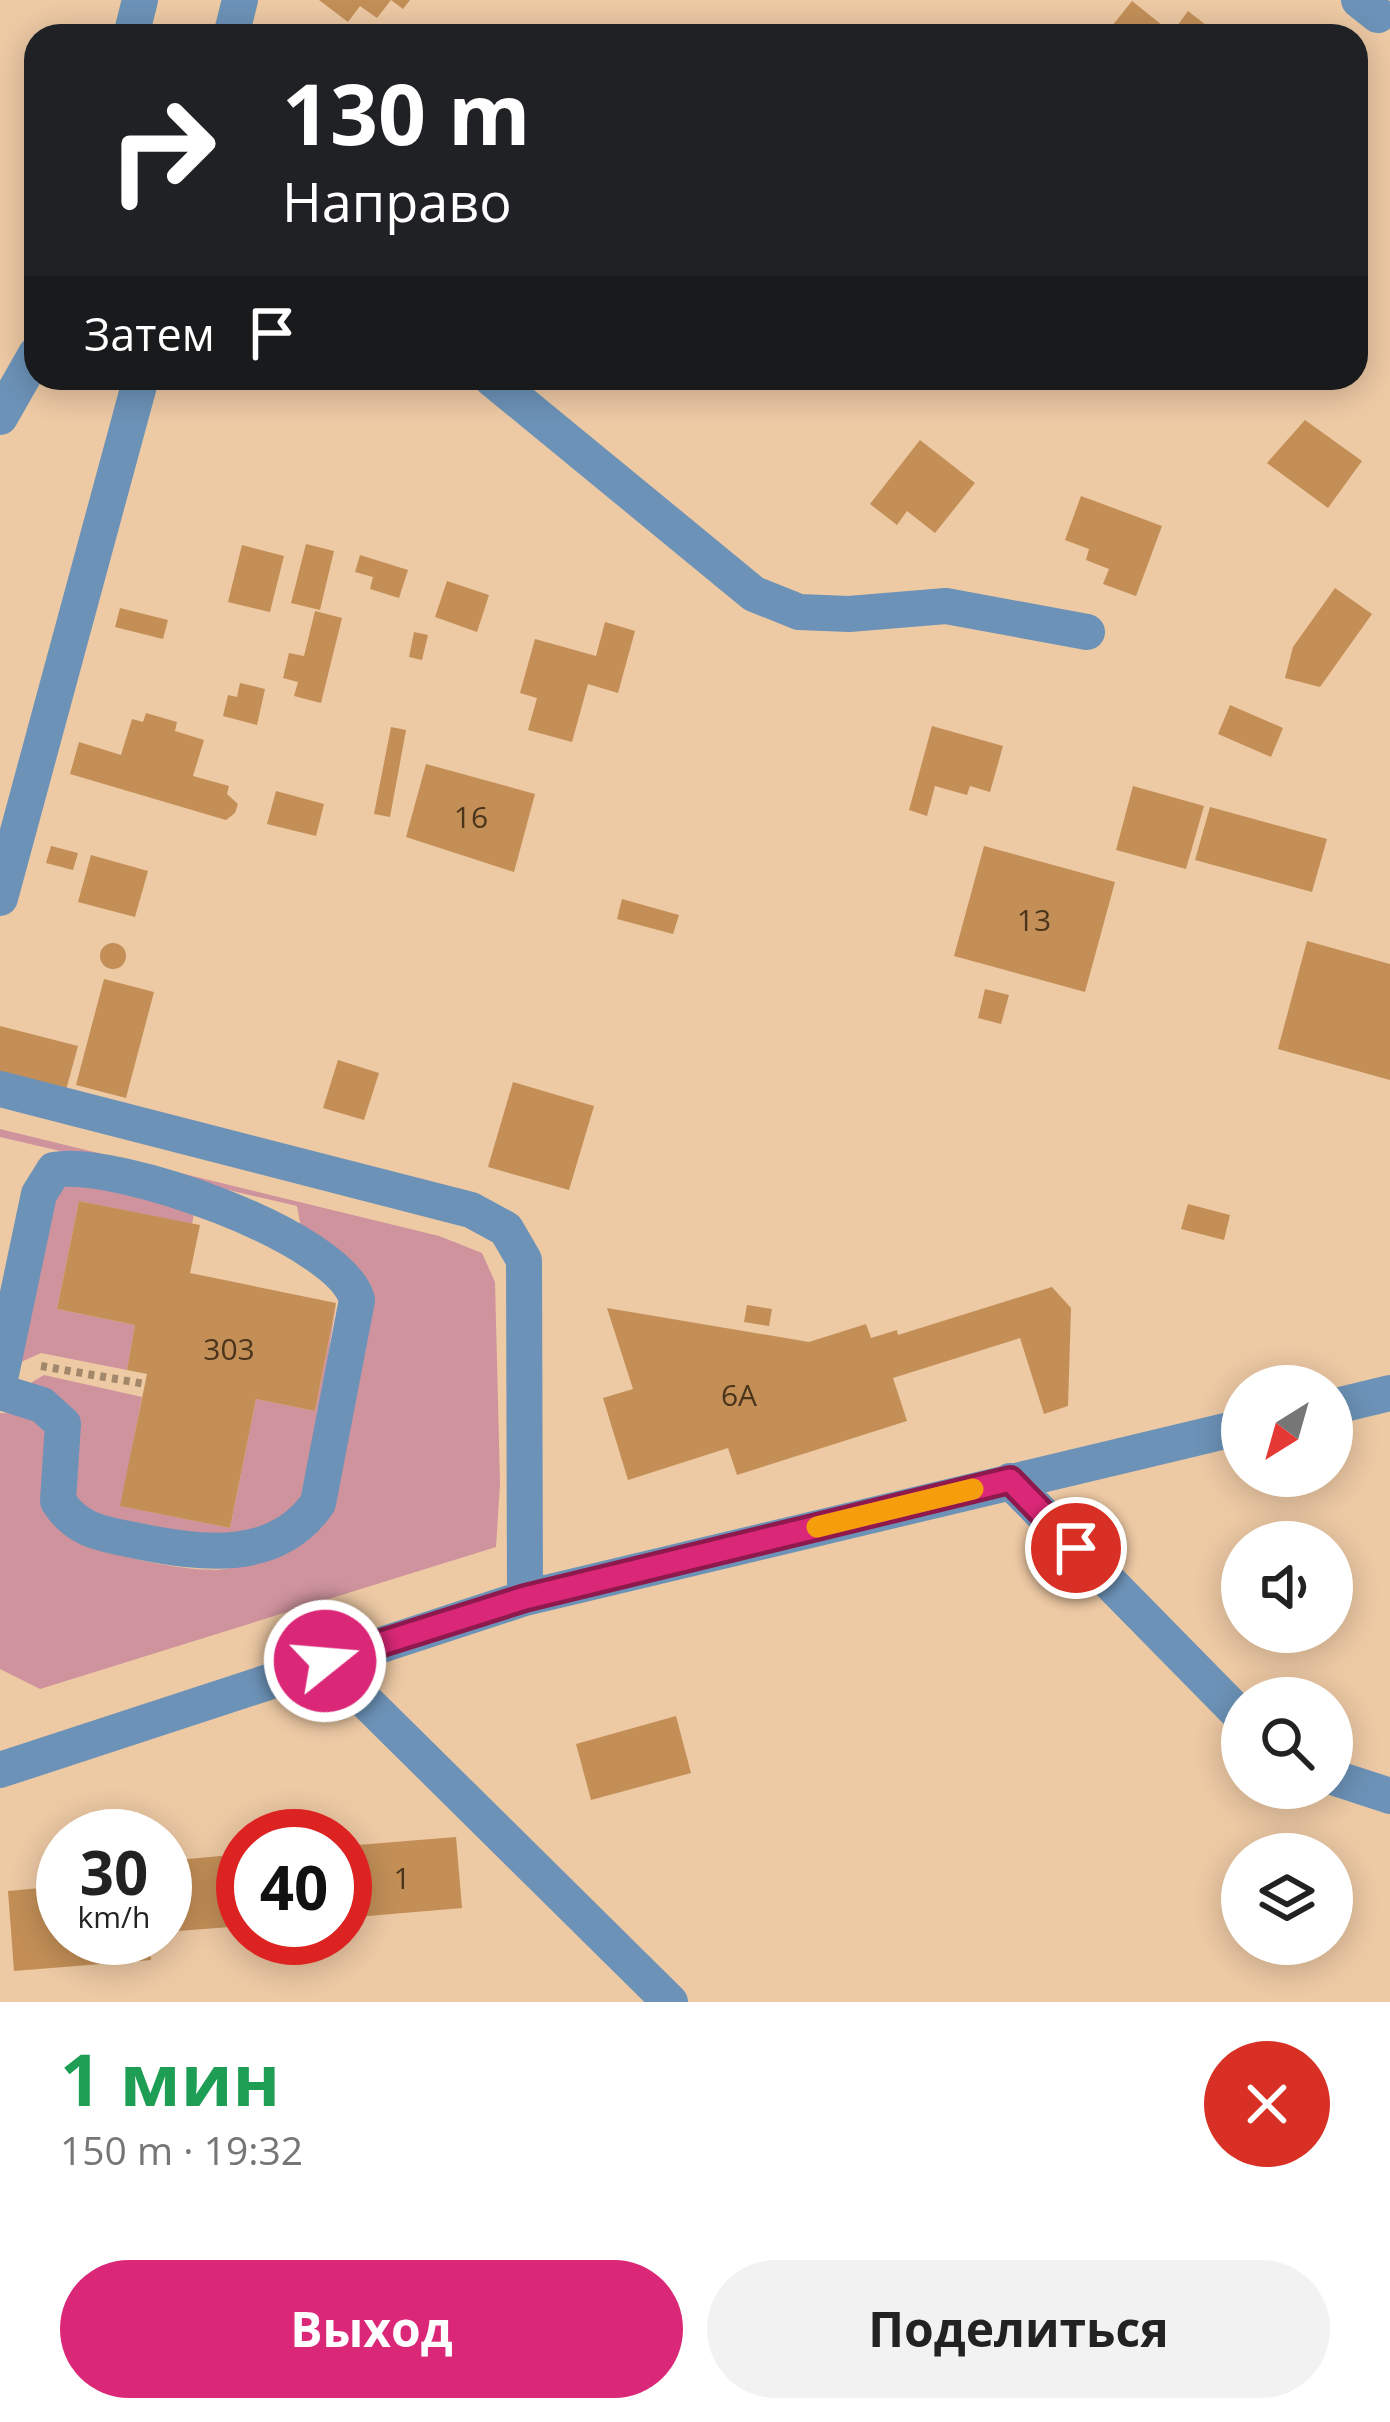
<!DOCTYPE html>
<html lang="ru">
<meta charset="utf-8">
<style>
body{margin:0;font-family:"Open Sans",sans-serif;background:#f2f2f2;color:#222;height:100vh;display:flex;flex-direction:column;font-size:45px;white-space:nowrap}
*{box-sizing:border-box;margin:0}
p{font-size:39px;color:#767676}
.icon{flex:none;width:66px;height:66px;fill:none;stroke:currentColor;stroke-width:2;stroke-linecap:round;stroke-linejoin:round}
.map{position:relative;height:2002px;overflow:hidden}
.drawer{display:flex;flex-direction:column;background:#fff;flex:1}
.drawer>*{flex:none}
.banner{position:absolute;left:24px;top:24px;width:1344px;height:366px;border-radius:36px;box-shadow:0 6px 30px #0003;background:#202124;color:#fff;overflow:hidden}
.needle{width:78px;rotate:217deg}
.buttons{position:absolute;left:1221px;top:1365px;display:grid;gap:24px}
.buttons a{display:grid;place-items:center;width:132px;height:132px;border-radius:50%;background:#fff;box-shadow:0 6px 30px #0003;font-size:60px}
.speed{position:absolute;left:36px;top:1809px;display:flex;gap:24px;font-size:60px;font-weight:700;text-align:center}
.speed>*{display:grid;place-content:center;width:156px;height:156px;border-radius:50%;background:#fff;box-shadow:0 6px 30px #0003;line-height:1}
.speed small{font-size:30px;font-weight:400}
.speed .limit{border:18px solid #d22;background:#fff;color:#111}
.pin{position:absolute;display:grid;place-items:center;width:102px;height:102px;color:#fff;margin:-51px;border:6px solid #fff;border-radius:50%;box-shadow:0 3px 12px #0007}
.me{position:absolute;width:132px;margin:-66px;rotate:73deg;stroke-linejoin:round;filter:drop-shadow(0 0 9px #0008)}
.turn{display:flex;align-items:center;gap:42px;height:252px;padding:0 60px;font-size:54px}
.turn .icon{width:156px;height:156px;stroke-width:2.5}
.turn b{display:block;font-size:84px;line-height:102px}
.then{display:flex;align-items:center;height:114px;padding:0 60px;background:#0003;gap:24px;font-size:45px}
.round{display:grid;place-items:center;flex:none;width:126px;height:126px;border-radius:63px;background:#f2f2f2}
.summary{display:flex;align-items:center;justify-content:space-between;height:204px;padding:0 60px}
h1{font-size:72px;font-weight:700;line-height:90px;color:#1e9e55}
.cta{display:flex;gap:24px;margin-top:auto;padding:24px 60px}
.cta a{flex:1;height:138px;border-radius:72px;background:#db2777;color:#fff;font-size:48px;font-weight:700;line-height:138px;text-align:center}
.cta a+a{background:#f2f2f2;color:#222}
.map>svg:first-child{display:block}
.green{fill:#ce939d}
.building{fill:#c38f57}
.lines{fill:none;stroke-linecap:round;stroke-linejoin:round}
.path{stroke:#a2876a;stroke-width:8;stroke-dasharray:6 6;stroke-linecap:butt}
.minor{stroke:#6c92b7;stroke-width:36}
.route-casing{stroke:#8e194d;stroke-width:30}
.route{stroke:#db2777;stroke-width:21}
.slow{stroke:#f59e0b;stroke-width:21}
.labels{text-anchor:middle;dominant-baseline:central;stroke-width:12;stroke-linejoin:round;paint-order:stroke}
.number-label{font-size:30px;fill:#4a341b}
</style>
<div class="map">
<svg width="1390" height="2002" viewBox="0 0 1390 2002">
<rect width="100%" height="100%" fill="#edc9a4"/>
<path class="green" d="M0 1129 439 1236 482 1253 495 1282 500 1484 496 1547 40 1689 0 1669V1413L24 1414 44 1426 54 1524C82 1551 185 1574 225 1569 247 1566 268 1557 289 1549L372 1298C363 1262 330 1248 301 1228L297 1206 0 1137Z
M66 1182 195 1208 192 1224 79 1201 57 1309 135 1325 127 1370 41 1353 21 1362 52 1198Z
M336 1303 309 1485 289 1517 220 1540 97 1518 77 1506 32 1382 44 1375 142 1397 121 1506 230 1528 256 1399 315 1411Z"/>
<path class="building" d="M319 0H410L403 9 391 0 377 18 360 6 348 22Z
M1132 1 1172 33 1188 11 1220 36H1104Z
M1305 420 1362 461 1328 508 1267 463Z
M920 440 975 483 935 533 907 511 897 525 870 504Z
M1081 496 1162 526 1136 596 1103 584 1109 569 1086 560 1089 549 1065 540Z
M306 544 334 551 320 610 291 603Z
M242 545 284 556 270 612 228 602Z
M360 555 408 570 399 598 370 589 373 577 355 572Z
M447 581 489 595 477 632 435 617Z
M1335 588 1372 614 1320 687 1285 678 1293 647Z
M120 608 168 620 163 639 115 627Z
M315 611 342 618 321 703 294 696 298 682 283 678 289 653 304 656Z
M605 622 635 631 618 693 588 684 572 742 528 730 537 698 520 693 535 639 596 656Z
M414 632 428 635 422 660 409 657Z
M240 683 265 689 257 725 223 716 228 695 237 697Z
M1230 705 1283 728 1271 757 1218 734Z
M146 713 177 722 175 731 204 740 193 776 229 786 227 794 238 804 235 813 226 820 70 774 79 742 121 755 132 719 143 722Z
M932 726 1003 746 990 792 970 786 967 795 935 786 927 816 909 810Z
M391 727 406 730 390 817 374 814Z
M426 764 535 794 514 872 406 837Z
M1133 786 1204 806 1186 869 1116 850Z
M276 791 324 804 316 836 267 824Z
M1210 807 1327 839 1312 892 1195 860Z
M51 846 78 853 73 870 46 863Z
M984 846 1115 882 1085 992 954 956Z
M91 855 148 871 135 917 78 902Z
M622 899 679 915 673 934 617 919Z
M1307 941 1390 964V1080L1278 1049Z
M100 956a13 13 0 1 1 26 0a13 13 0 1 1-26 0Z
M104 979 154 992 126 1098 76 1085Z
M985 989 1009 995 1001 1024 978 1018Z
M0 1026 78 1046 66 1090 0 1072Z
M338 1060 379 1073 364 1120 323 1108Z
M513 1082 594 1106 569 1190 488 1167Z
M79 1201 200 1225 190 1273 336 1303 315 1411 256 1399 230 1528 120 1506 147 1374 127 1370 135 1325 57 1309Z
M1188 1204 1230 1215 1224 1240 1181 1229Z
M1052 1287 1071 1308 1068 1406 1044 1414 1020 1338 893 1378 907 1421 737 1475 728 1448 628 1480 603 1398 633 1389 607 1308 809 1342 866 1324 871 1338 897 1330 898 1335Z
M747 1305 772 1309 769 1326 744 1322Z
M676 1716 691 1773 591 1800 576 1744Z
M456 1837 462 1908 345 1918V1846Z
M243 1854V1926L165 1932V1861Z
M63 1886V1938H149L151 1960 14 1971 8 1891Z"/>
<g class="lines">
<path class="path" d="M41 1366 145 1384"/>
<path class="minor" d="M1359 0 1378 15
M131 36 140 0
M231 36 240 0
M491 378 754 594 799 612 849 614 946 606 1087 632
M0 417 36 354
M0 898 141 378
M0 1089 471 1210 506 1229 524 1260 525 1598
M0 1379 39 1194 54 1170C115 1158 341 1237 357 1300L318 1503C276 1564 201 1554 138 1541 105 1534 77 1532 58 1501L63 1424 42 1405 0 1392
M1332 1407 1390 1393
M1010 1481 1242 1717
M325 1661 670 2002
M0 1770 525 1598 1242 1427
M1332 1777 1390 1796"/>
</g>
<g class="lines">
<defs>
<path id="route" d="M325 1661 525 1598 1010 1480 1076 1548"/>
</defs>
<use href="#route" class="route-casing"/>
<use href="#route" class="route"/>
<path class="slow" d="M817 1527 973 1489"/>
</g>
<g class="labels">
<g class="number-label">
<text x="471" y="816">16</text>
<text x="1034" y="919">13</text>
<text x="229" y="1348">303</text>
<text x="739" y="1394">6А</text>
<text x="402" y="1877">1</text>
</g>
</g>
</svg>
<div class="buttons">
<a><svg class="needle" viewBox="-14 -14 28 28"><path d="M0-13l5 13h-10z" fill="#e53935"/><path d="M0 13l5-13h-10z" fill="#767676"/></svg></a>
<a><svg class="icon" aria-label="sound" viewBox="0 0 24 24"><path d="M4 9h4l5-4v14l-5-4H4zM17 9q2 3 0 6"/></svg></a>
<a><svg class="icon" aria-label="search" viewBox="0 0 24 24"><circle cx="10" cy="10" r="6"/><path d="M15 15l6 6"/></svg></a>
<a><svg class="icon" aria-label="layers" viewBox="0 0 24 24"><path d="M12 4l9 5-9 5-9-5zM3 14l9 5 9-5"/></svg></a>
</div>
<div class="speed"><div>30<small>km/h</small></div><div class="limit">40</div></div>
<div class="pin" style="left:1076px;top:1548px;background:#d93025"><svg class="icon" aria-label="arrive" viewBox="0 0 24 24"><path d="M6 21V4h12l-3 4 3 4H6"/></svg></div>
<svg class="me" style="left:325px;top:1661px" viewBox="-20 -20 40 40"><circle r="17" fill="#db2777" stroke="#fff" stroke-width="3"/><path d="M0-11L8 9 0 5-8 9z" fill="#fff"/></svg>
<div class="banner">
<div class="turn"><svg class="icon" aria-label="right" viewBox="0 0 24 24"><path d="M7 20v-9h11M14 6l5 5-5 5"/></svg><div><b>130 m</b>Направо</div></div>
<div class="then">Затем<svg class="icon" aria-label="arrive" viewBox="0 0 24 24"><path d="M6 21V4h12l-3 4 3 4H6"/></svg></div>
</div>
</div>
<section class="drawer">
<div class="summary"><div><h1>1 мин</h1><p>150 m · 19:32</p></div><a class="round" style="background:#d93025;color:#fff"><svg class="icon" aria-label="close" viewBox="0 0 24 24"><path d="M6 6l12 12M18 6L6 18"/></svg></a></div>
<div class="cta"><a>Выход</a><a>Поделиться</a></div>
</section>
